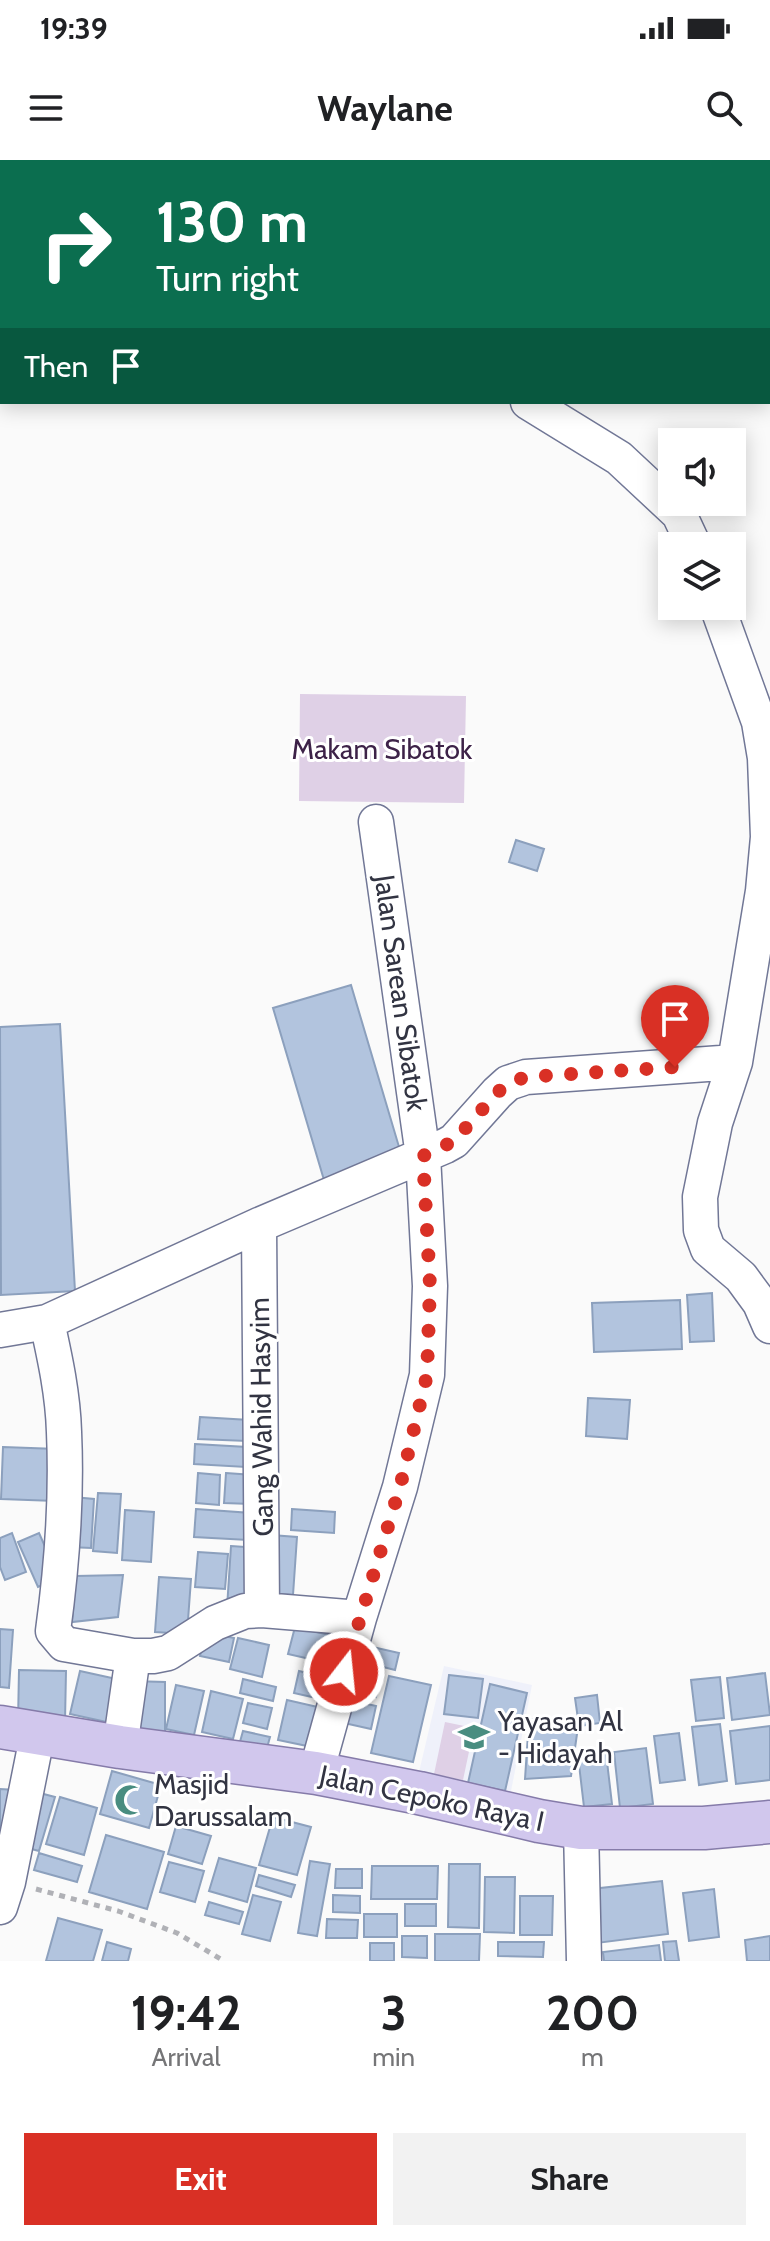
<!DOCTYPE html>
<style>
body{margin:0;font-family:Cabin,sans-serif;background:#f2f2f2;color:#202124;height:100vh;display:flex;flex-direction:column;font-size:30px;white-space:nowrap}
*{box-sizing:border-box;margin:0}
p{font-size:26px;color:#757577}
.icon{flex:none;width:44px;height:44px;fill:none;stroke:currentColor;stroke-width:2;stroke-linecap:round;stroke-linejoin:round}
.map{position:relative;height:1801px;overflow:hidden}
.sheet{display:flex;flex-direction:column;background:#fff;flex:1}
.sheet>*{flex:none}
.top-card{position:absolute;left:0px;top:0px;width:770px;height:244px;box-shadow:0 4px 20px #0003;background:#0b6e4f;color:#fff;overflow:hidden}
.buttons{position:absolute;left:658px;top:268px;display:grid;gap:16px}
.buttons a{display:grid;place-items:center;width:88px;height:88px;border-radius:0px;background:#fff;box-shadow:0 4px 20px #0003;font-size:40px}
.pin{position:absolute;display:grid;place-items:center;width:68px;height:68px;color:#fff;margin:-82px -34px;border-radius:50% 50% 50% 0;rotate:-45deg;box-shadow:0 0 8px #0007}
.pin .icon{rotate:45deg}
.me{position:absolute;width:88px;margin:-44px;rotate:16deg;stroke-linejoin:round;filter:drop-shadow(0 0 6px #0008)}
.turn{display:flex;align-items:center;gap:28px;height:168px;padding:0 24px;font-size:36px}
.turn .icon{width:104px;height:104px;stroke-width:2.5}
.turn b{display:block;font-size:56px;line-height:68px}
.then{display:flex;align-items:center;height:76px;padding:0 24px;background:#0003;gap:16px;font-size:30px}
.eta{display:flex;justify-content:space-evenly;align-items:center;height:136px;text-align:center}
.eta b{font-size:48px;font-weight:800;line-height:56px}
.action{display:flex;gap:16px;margin-top:auto;padding:16px 24px}
.action a{flex:1;height:92px;border-radius:0px;background:#d93025;color:#fff;font-size:32px;font-weight:800;line-height:92px;text-align:center}
.action a+a{background:#f2f2f2;color:#202124}
.status{display:flex;justify-content:space-between;align-items:center;height:56px;padding:0 40px;background:#fff;direction:ltr}
.status svg{height:22px;fill:currentColor}
header{display:flex;justify-content:space-between;align-items:center;height:104px;padding:0 24px;background:#fff;font-size:36px;font-weight:800}
.map>svg:first-child{display:block}
.built{fill:#eff1fa}
.green{fill:#dfd0e6}
.lines{fill:none;stroke-linecap:round;stroke-linejoin:round}
.stream{stroke:#728798;stroke-width:8}
.building{fill:#b2c4de;stroke:#8ca0bd;stroke-width:2}
.minor-casing{stroke:#717796;stroke-width:37}
.major-casing{stroke:#857ba9;stroke-width:45}
.path{stroke:#b0b1b6;stroke-width:5;stroke-dasharray:6 6;stroke-linecap:butt}
.minor{stroke:#fff;stroke-width:34}
.major{stroke:#d1c7ed;stroke-width:42}
.route{stroke:#d93025;stroke-width:14;stroke-dasharray:0 25.2}
.labels{text-anchor:middle;dominant-baseline:central;stroke-width:6;stroke-linejoin:round;paint-order:stroke}
.park-label{font-size:28px;fill:#3d2248;stroke:#fff}
.street-label{font-size:28px;fill:#323442;stroke:#fff}
.poi-label{font-size:28px;fill:#323442;stroke:#fff;text-anchor:start}
</style>
<div class="status"><b>19:39</b><svg viewBox="0 0 49 12"><path d="M0 12V9h3v3zM5 12V6h3v6zM10 12V3h3v9zM15 12V0h3v12zM26 1h20v11H26zM47 4h2v5h-2z"/></svg></div>
<header><svg class="icon" aria-label="menu" viewBox="0 0 24 24"><path d="M4 6h16M4 12h16M4 18h16"/></svg>Waylane<svg class="icon" aria-label="search" viewBox="0 0 24 24"><circle cx="10" cy="10" r="6"/><path d="M15 15l6 6"/></svg></header>
<div class="map">
<svg width="770" height="1801" viewBox="0 0 770 1801">
<rect width="100%" height="100%" fill="#fafafa"/>
<path class="built" d="M444 1506 532 1525 508 1646 415 1629Z"/>
<path class="green" d="M300 534 466 536 464 643 299 641Z
M445 1562 474 1568 463 1620 434 1614Z"/>
<g class="lines">
<path class="stream" d="M627 0 630 2
M768 103 770 105"/>
</g>
<path class="building" d="M516 680 544 689 537 711 509 702Z
M351 825 402 997 324 1020 273 848Z
M60 864 75 1131 1 1135 0 867Z
M712 1133 714 1181 690 1182 687 1135Z
M680 1140 682 1189 594 1192 592 1143Z
M588 1238 630 1240 627 1279 586 1276Z
M200 1257 249 1260 247 1281 198 1279Z
M195 1284 247 1287 246 1307 194 1304Z
M3 1287 57 1289 55 1341 1 1339Z
M198 1313 220 1315 219 1345 196 1343Z
M226 1313 253 1315 251 1344 224 1343Z
M98 1333 121 1334 117 1393 93 1391Z
M73 1337 94 1339 91 1388 69 1387Z
M196 1349 251 1353 248 1380 194 1377Z
M292 1349 335 1352 334 1373 291 1370Z
M125 1350 154 1352 151 1402 122 1400Z
M12 1373 26 1412 5 1420 0 1407V1378Z
M39 1373 59 1418 38 1427 18 1382Z
M271 1375 297 1377 293 1435 267 1433Z
M231 1386 258 1388 254 1450 227 1448Z
M198 1392 228 1394 225 1429 195 1427Z
M123 1415 118 1457 72 1462 76 1416Z
M159 1417 191 1419 187 1474 155 1472Z
M295 1467 338 1477 332 1504 288 1494Z
M0 1469 13 1470 9 1528 0 1527Z
M205 1472 234 1478 229 1502 200 1496Z
M238 1478 269 1485 262 1517 230 1509Z
M355 1483 399 1493 395 1510 352 1499Z
M347 1508 381 1515 376 1537 342 1530Z
M19 1510 66 1511 65 1562H18Z
M80 1511 121 1520 111 1563 70 1554Z
M299 1511 329 1518 325 1540 294 1533Z
M765 1513 770 1555 732 1560 727 1518Z
M449 1515 483 1519 478 1558 444 1554Z
M389 1516 431 1525 413 1602 371 1593Z
M720 1517 724 1558 696 1561 691 1520Z
M243 1519 276 1527 273 1541 240 1533Z
M131 1521 165 1522V1583L125 1581Z
M490 1524 527 1533 505 1631 468 1623Z
M176 1525 204 1531 194 1575 166 1569Z
M211 1531 243 1539 233 1579 202 1572Z
M597 1535 600 1563 579 1566 575 1538Z
M287 1540 322 1548 312 1587 278 1580Z
M350 1540 376 1546 371 1569 344 1563Z
M248 1543 272 1548 267 1569 243 1563Z
M529 1559 578 1567 571 1616 525 1619Z
M720 1564 727 1621 699 1625 692 1567Z
M770 1566V1620L736 1624 730 1571Z
M243 1571 270 1577 265 1595 238 1589Z
M679 1573 685 1620 660 1623 654 1576Z
M646 1588 653 1644 620 1648 614 1592Z
M606 1593 612 1644 584 1647 578 1596Z
M112 1611 161 1625 149 1668 100 1654Z
M0 1629 16 1630 13 1671 0 1670Z
M36 1632 55 1637 39 1691 20 1686Z
M60 1637 97 1648 84 1695 46 1684Z
M273 1657 311 1667 297 1715 259 1705Z
M176 1666 211 1676 202 1704 168 1694Z
M106 1675 164 1692 147 1749 89 1732Z
M39 1693 82 1706 77 1722 34 1710Z
M219 1698 256 1708 247 1742 209 1731Z
M310 1701 330 1704 317 1776 298 1773Z
M169 1702 204 1711 195 1742 160 1732Z
M449 1704H480L479 1768 448 1767Z
M372 1706H438L437 1739H371Z
M336 1709H362V1728H335Z
M259 1715 295 1725 291 1737 256 1726Z
M485 1717H515L514 1773 484 1772Z
M662 1721 668 1774 589 1784 583 1730Z
M714 1729 719 1777 689 1781 683 1733Z
M253 1735 281 1742 270 1781 242 1774Z
M333 1735 360 1736V1753L333 1752Z
M520 1736H553L552 1775H520Z
M209 1742 243 1752 239 1764 205 1755Z
M405 1744H436V1766H405Z
M364 1754H397V1777H364Z
M58 1758 102 1770 93 1801H46Z
M327 1759 358 1760 357 1778H326Z
M435 1774H480L479 1801H435Z
M402 1776H427V1798L402 1797Z
M770 1776V1801H747L745 1780Z
M676 1781 679 1801H665L663 1782Z
M107 1782 131 1789 128 1801H102Z
M498 1782H544L543 1797 498 1796Z
M370 1783H394V1801H370Z
M659 1785 661 1801H604L603 1792Z"/>
<g class="lines">
<defs>
<path id="minor" d="M477 2 480 0
M528 242 619 298 679 354 694 386
M717 446 759 562 765 598 768 677 763 731 735 902 715 963 700 1037 701 1070 708 1089 741 1117 760 1143 770 1166
M259 1065 262 1450
M47 1162C55 1198 63 1235 64 1272 67 1338 62 1405 53 1471L64 1484 133 1496H153L168 1493 215 1463 245 1451 262 1450 359 1458
M0 1170 47 1162 259 1065 445 986 454 981 497 933 508 923 526 917 735 902
M120 1587 133 1496
M316 1613 359 1458 400 1327 427 1215 430 1126 423 996 376 662
M581 1668 584 1801
M0 1747 8 1722 38 1572"/>
<path id="major" d="M0 1567 120 1587 316 1613 419 1633 539 1661 581 1668H704L770 1662"/>
</defs>
<use href="#minor" class="minor-casing"/>
<use href="#major" class="major-casing"/>
<path class="path" d="M36 1729 118 1751 177 1773 224 1801"/>
<use href="#minor" class="minor"/>
<use href="#major" class="major"/>
</g>
<g class="lines">
<path class="route" d="M344 1512 400 1327 427 1215 430 1126 423 996 454 981 497 933 508 923 526 917 675 907"/>
</g>
<defs>
<symbol id="school-bare" viewBox="-9 -9 18 18"><path d="M0-5L7-2L0 1L-7-2ZM-4 1L0 2.5L4 1V4Q0 6-4 4Z" fill="#498d80" stroke="#fff" stroke-width="2.5" paint-order="stroke"/></symbol>
<symbol id="mosque-bare" viewBox="-9 -9 18 18"><path d="M3.5-4.9A6 6 0 1 0 3.5 4.9A5 5 0 1 1 3.5-4.9Z" fill="#498d80" stroke="#fff" stroke-width="2.5" paint-order="stroke"/></symbol>
</defs>
<g fill-rule="evenodd">
<use href="#school-bare" x="452" y="1555" width="44" height="44"/>
<use href="#mosque-bare" x="108" y="1618" width="44" height="44"/>
</g>
<g class="labels">
<g class="park-label">
<text x="382" y="589">Makam Sibatok</text>
</g>
<g class="street-label">
<text transform="translate(401 833) rotate(82)">Jalan Sarean Sibatok</text>
<text transform="translate(261 1257) rotate(-91)">Gang Wahid Hasyim</text>
<text transform="translate(432 1638) rotate(12)">Jalan Cepoko Raya I</text>
</g>
<g class="poi-label">
<text x="498" y="1561">Yayasan Al<tspan x="498" dy="32">- Hidayah</tspan></text>
<text x="154" y="1624">Masjid<tspan x="154" dy="32">Darussalam</tspan></text>
</g>
</g>
</svg>
<div class="buttons">
<a><svg class="icon" aria-label="sound" viewBox="0 0 24 24"><path d="M4 9h4l5-4v14l-5-4H4zM17 9q2 3 0 6"/></svg></a>
<a><svg class="icon" aria-label="layers" viewBox="0 0 24 24"><path d="M12 4l9 5-9 5-9-5zM3 14l9 5 9-5"/></svg></a>
</div>
<div class="pin" style="left:675px;top:907px;background:#d93025"><svg class="icon" aria-label="arrive" viewBox="0 0 24 24"><path d="M6 21V4h12l-3 4 3 4H6"/></svg></div>
<svg class="me" style="left:344px;top:1512px" viewBox="-20 -20 40 40"><circle r="17" fill="#d93025" stroke="#fff" stroke-width="3"/><path d="M0-11L8 9 0 5-8 9z" fill="#fff"/></svg>
<div class="top-card">
<div class="turn"><svg class="icon" aria-label="right" viewBox="0 0 24 24"><path d="M7 20v-9h11M14 6l5 5-5 5"/></svg><div><b>130 m</b>Turn right</div></div>
<div class="then">Then<svg class="icon" aria-label="arrive" viewBox="0 0 24 24"><path d="M6 21V4h12l-3 4 3 4H6"/></svg></div>
</div>
</div>
<section class="sheet">
<div class="eta">
<div><b>19:42</b><p>Arrival</p></div>
<div><b>3</b><p>min</p></div>
<div><b>200</b><p>m</p></div>
</div>
<div class="action"><a>Exit</a><a>Share</a></div>
</section>
